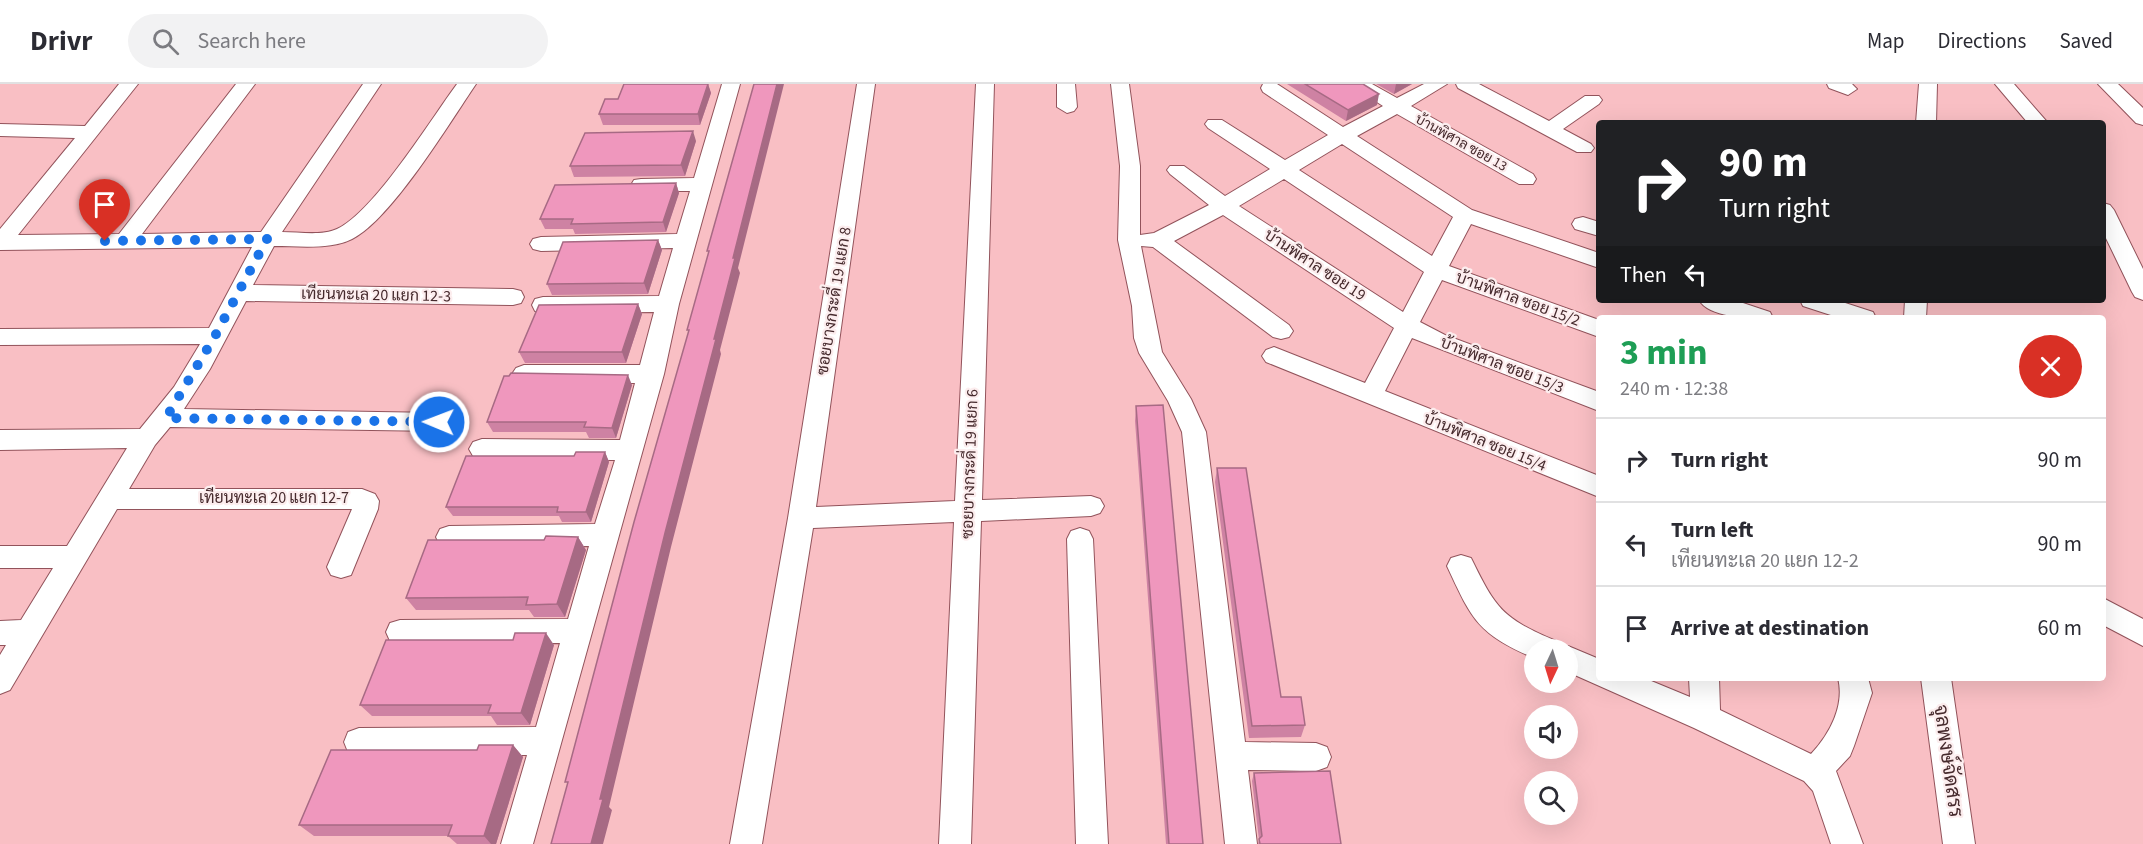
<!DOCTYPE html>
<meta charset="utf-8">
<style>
body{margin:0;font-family:"Source Sans 3",Sarabun,sans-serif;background:#f2f2f3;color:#2b2b33;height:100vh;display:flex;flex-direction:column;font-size:22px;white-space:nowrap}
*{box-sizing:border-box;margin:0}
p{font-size:20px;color:#7c7c81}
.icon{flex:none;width:33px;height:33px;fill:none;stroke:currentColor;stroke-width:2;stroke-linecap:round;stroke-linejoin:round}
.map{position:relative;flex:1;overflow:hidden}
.side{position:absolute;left:1596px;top:231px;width:510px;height:366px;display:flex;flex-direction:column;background:#fff;border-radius:6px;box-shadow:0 6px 24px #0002}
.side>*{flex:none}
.hud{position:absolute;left:1596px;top:36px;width:510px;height:183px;border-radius:6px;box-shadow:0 6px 24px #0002;background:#202124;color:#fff;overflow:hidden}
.needle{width:39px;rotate:184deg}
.fabs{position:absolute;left:1524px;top:555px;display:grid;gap:12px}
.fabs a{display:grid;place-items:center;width:54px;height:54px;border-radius:50%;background:#fff;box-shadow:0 6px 24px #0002;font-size:30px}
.pin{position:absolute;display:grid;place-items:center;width:51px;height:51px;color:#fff;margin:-62px -26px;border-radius:50% 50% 50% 0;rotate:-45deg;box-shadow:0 0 6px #0007}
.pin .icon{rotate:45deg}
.me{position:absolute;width:66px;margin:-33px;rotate:271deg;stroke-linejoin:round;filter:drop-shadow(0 0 4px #0008)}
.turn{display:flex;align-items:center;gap:21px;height:126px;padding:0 24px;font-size:27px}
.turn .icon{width:78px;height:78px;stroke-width:2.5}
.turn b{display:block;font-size:42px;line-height:51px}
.then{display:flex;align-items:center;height:57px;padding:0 24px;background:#0003;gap:12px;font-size:22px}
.round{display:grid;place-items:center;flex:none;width:63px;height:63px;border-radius:32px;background:#f2f2f3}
.headline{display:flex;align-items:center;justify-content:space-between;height:102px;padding:0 24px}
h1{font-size:36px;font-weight:700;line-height:45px;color:#1e9e55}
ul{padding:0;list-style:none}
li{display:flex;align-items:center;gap:18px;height:84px;padding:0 24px;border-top:2px solid #e1e1e2}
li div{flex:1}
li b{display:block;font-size:22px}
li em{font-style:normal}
header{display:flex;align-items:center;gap:36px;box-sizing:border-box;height:84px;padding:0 30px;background:#fff;border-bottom:2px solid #e1e1e2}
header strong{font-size:28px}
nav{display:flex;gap:33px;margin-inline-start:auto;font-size:21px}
.search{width:420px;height:54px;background:#f2f2f3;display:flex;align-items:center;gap:15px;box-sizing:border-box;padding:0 21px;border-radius:33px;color:#7c7c81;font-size:22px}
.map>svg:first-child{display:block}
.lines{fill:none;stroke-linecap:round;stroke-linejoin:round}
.minor-casing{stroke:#92535b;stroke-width:2}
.minor{fill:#fff;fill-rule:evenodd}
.wall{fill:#ce82a3}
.shaded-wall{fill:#a76a84}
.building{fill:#ef97bd;stroke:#a76a84;stroke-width:1.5}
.route{stroke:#1a73e8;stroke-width:10;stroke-dasharray:0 18}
.labels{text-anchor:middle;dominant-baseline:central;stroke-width:4.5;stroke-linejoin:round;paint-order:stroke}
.far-street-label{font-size:14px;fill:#462a2d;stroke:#fcedee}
.street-label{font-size:16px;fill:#462a2d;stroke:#fcedee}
.near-street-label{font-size:20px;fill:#462a2d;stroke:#fcedee}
</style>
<header>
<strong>Drivr</strong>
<div class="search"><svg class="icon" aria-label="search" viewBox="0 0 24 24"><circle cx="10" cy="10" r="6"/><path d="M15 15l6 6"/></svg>Search here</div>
<nav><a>Map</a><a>Directions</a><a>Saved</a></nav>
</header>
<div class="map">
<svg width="2143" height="760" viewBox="0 0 2143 760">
<rect width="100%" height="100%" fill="#f9bfc4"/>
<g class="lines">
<defs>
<path id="minor" d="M119 0H138L18 151 119 150 236 0H255L142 150 261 148 363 0H381L282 148C299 148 322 152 337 145 374 128 431 35 457 0H476C450 38 391 136 352 155 330 166 298 162 274 162L253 201 513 205 521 207 524 213 521 219 513 221 246 217 210 285 184 325 439 329 448 331 451 338 448 345 439 347 170 343 155 361 129 405H362L375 410 379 417 378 425 351 491 341 494 331 491 327 483 352 425H117L10 606 0 610V571L6 561H0V537L21 536 53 484H0V462H67L127 364 0 366V346L140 345 174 303 200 260 0 261V245L209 244 252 163 0 166V145L75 54 0 52V40L85 42Z
M722 0H740L679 220 664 290 533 760H501L527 671 359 672 348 668 344 658 348 648 359 644 536 643 560 559 400 560 390 557 386 548 390 539 400 536 568 535 589 462 449 464 440 461 436 453 440 445 449 442 595 440 615 376 482 375 473 372 469 365 473 358 482 355 620 356 635 299H524L516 296 512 290 516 284 524 281H640L654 228 543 229 535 227 532 221 535 215 543 213 659 212 673 164 541 167 533 165 530 160 533 155 541 153 677 150 690 107H641L634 106 631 101 634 96 641 95 694 94Z
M857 0H875L816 423 955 417 976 0H994L982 416 1091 412 1100 415 1104 422 1100 429 1091 432 981 437 971 760H939L954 438 813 444 762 760H730L788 434Z
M1057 0H1075L1077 23 1074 27 1067 29 1057 23Z
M1111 0H1129L1140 82V151L1154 149 1209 121 1170 90 1167 86 1170 82H1184L1225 112 1270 85 1208 44 1205 40 1208 36H1222L1285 76 1328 51 1263 8 1261 4 1263 0H1277L1343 43 1383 22 1349 0H1372L1397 14 1424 0H1447L1411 22 1533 90 1536 95 1533 100H1519L1397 30 1357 52 1472 126 1599 169V184L1471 140 1449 182 1599 236V253L1442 196 1420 238 1445 251 1599 308V327L1412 254 1385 307 1599 392V413L1266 278 1262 272 1266 266 1274 263 1365 299 1394 244 1223 131 1174 157 1289 241 1293 247 1289 253 1281 255 1273 253 1153 163 1141 162 1162 268 1191 315 1206 348 1245 658 1316 659 1327 663 1331 673 1327 683 1316 687 1248 686 1257 760H1225L1182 348 1168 317 1139 269 1134 254 1132 222 1118 156 1120 82ZM1342 60 1453 133 1432 172 1299 86ZM1284 95 1424 188 1403 228 1239 122Z
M1456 0H1479L1549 37 1585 12H1599L1602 16 1599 20 1563 45 1591 60 1594 64 1591 68H1577L1458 4Z
M1827 0H1852L1857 5 1848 11 1829 4Z
M1919 0H1937L1936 39H1916Z
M1995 0H2014L2048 39H2028Z
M2098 0H2118L2143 24V41L2136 39Z
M2103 119 2110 121 2114 126 2143 185V216L2135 213 2132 208 2103 148Z
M1583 133 1599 138V152L1575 145 1572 140 1575 135Z
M1699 216H1734L1770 228 1773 234C1754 234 1710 235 1699 216Z
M1800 216H1836L1873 228 1876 234H1840L1803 222Z
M1905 216H1927L1926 234H1904Z
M1080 444 1089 447 1093 455 1108 760H1076L1067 455 1071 447Z
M1461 471 1471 474C1496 525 1502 534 1556 557L1560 565 1568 562 1599 575V594H1644L1690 613 1689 594H1719L1720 626 1811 670C1830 650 1845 621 1838 594H1868L1872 609 1854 662 1850 672 1836 687 1863 760H1831L1813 707 1804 697 1694 644 1568 588V566H1534V574C1478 550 1472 536 1447 482L1451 474Z
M2103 514 2143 535V562L2103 541Z
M1921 594H1951L1975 760H1943Z"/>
</defs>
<use href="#minor" class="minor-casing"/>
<use href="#minor" class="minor"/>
</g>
<path class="wall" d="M624 0H708L711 9 700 41H603L599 30 618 15Z
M1287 0H1363L1377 21 1346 37Z
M1376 0H1412L1394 10Z
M696 57 685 92 574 93 570 82Z
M676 99 679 109 666 148 575 150 573 145H545L540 135Z
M658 156 662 166 648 210 552 211 547 200Z
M638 220 642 230 626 279H525L519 268Z
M632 301 616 354H589L586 348H493L487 338Z
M1136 322 1203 760H1166L1135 337Z
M605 368 609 378 591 438H562L559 432H453L446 423 574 372Z
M1217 384 1281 613 1305 641 1301 653 1249 654 1215 398Z
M578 453 586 466 565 533H534L529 526H416L406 514 544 456Z
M554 561 530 641H497L491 632H372L360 621Z
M513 661 523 673 496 760H457L448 752H314L299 741 477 666Z
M1254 689 1341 760H1258L1259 756 1252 697Z"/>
<path class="shaded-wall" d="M708 0 711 9 700 41 698 30Z
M777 0H784L738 184 740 189 720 266 721 270 671 463 609 723 612 726 603 760H591L600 715 665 449 714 255 733 174Z
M1396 0H1412L1394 10Z
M1379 10 1377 21 1346 37 1348 26Z
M693 47 696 57 685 92 681 81Z
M676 99 679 109 666 148 663 138Z
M658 156 662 166 648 210 644 199Z
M638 220 642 230 626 279 622 268Z
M628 291 632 301 616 354 612 344Z
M605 368 609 378 591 438 586 428Z
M578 453 586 466 565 533 557 520Z
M546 549 554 561 530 641 521 629Z
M513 661 523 673 496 760H491L484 752Z"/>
<path class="building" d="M624 0H708L698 30H599L605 15H618Z
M754 0H777L733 174H735L714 255H716L665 449 600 715H603L591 760H551L568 698H565L634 438 689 246H687L709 167H707Z
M1305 0H1363L1379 10 1348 26Z
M693 47 681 81 570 82 585 49Z
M676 99 663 138 571 140 573 135H540L555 101Z
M658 156 644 199 547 200 563 158Z
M638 220 622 268H519L539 221Z
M511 289 628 291 612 344 584 343 586 338H487L504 292H509Z
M1163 321 1203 760H1169L1136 322Z
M576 368H605L586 428H557L558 423H446L466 372H574Z
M1217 384H1246L1281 613H1301L1305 641 1252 642Z
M546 452 578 453 557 520 526 521 528 513 406 514 428 456H544Z
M515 549H546L521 629H488L491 621H360L386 556H513Z
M479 661H513L484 752H448L452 741H299L331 666H477Z
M1330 687 1341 760H1260L1259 755 1262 752 1254 689Z"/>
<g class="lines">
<path class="route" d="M105 157 267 155 215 252 166 334 439 338"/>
</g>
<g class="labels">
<g class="far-street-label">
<text transform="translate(1461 59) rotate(29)">บ้านพิศาล ซอย 13</text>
</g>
<g class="street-label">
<text transform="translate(1315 181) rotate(33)">บ้านพิศาล ซอย 19</text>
<text transform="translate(376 211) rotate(1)">เทียนทะเล 20 แยก 12-3</text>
<text transform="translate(1518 215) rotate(20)">บ้านพิศาล ซอย 15/2</text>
<text transform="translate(834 217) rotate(-81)">ซอยบางกระดี่ 19 แยก 8</text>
<text transform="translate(1502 281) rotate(21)">บ้านพิศาล ซอย 15/3</text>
<text transform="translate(1485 358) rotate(22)">บ้านพิศาล ซอย 15/4</text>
<text transform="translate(970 380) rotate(-88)">ซอยบางกระดี่ 19 แยก 6</text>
<text x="274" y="414">เทียนทะเล 20 แยก 12-7</text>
</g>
<g class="near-street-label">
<text transform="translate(1948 677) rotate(82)">จุลพงษ์จัดสรร</text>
</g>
</g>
</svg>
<div class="fabs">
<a><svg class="needle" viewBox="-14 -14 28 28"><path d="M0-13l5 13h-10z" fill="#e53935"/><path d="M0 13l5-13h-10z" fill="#7c7c81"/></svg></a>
<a><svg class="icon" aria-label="sound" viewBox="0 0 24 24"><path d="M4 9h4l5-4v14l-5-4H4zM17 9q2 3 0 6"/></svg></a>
<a><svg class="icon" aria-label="search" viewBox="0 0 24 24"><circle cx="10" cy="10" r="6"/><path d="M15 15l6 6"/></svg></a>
</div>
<div class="pin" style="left:105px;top:157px;background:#d93025"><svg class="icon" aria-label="arrive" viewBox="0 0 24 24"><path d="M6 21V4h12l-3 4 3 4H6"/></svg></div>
<svg class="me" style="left:439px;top:338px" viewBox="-20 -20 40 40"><circle r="17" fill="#1a73e8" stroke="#fff" stroke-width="3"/><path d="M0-11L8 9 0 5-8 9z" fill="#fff"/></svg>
<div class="hud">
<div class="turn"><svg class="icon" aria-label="right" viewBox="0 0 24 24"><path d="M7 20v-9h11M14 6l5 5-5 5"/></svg><div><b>90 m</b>Turn right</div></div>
<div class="then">Then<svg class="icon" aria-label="left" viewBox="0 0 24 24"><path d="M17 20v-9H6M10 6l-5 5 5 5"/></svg></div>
</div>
<section class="side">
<div class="headline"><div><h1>3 min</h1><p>240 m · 12:38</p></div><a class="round" style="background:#d93025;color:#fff"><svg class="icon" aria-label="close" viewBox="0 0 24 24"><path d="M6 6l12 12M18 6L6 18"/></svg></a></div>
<ul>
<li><svg class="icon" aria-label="right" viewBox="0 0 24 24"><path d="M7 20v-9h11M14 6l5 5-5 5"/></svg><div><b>Turn right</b></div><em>90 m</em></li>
<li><svg class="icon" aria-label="left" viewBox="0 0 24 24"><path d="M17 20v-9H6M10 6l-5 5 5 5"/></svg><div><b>Turn left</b><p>เทียนทะเล 20 แยก 12-2</p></div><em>90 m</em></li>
<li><svg class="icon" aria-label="arrive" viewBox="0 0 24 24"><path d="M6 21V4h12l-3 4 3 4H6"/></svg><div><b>Arrive at destination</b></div><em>60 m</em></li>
</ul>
</section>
</div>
